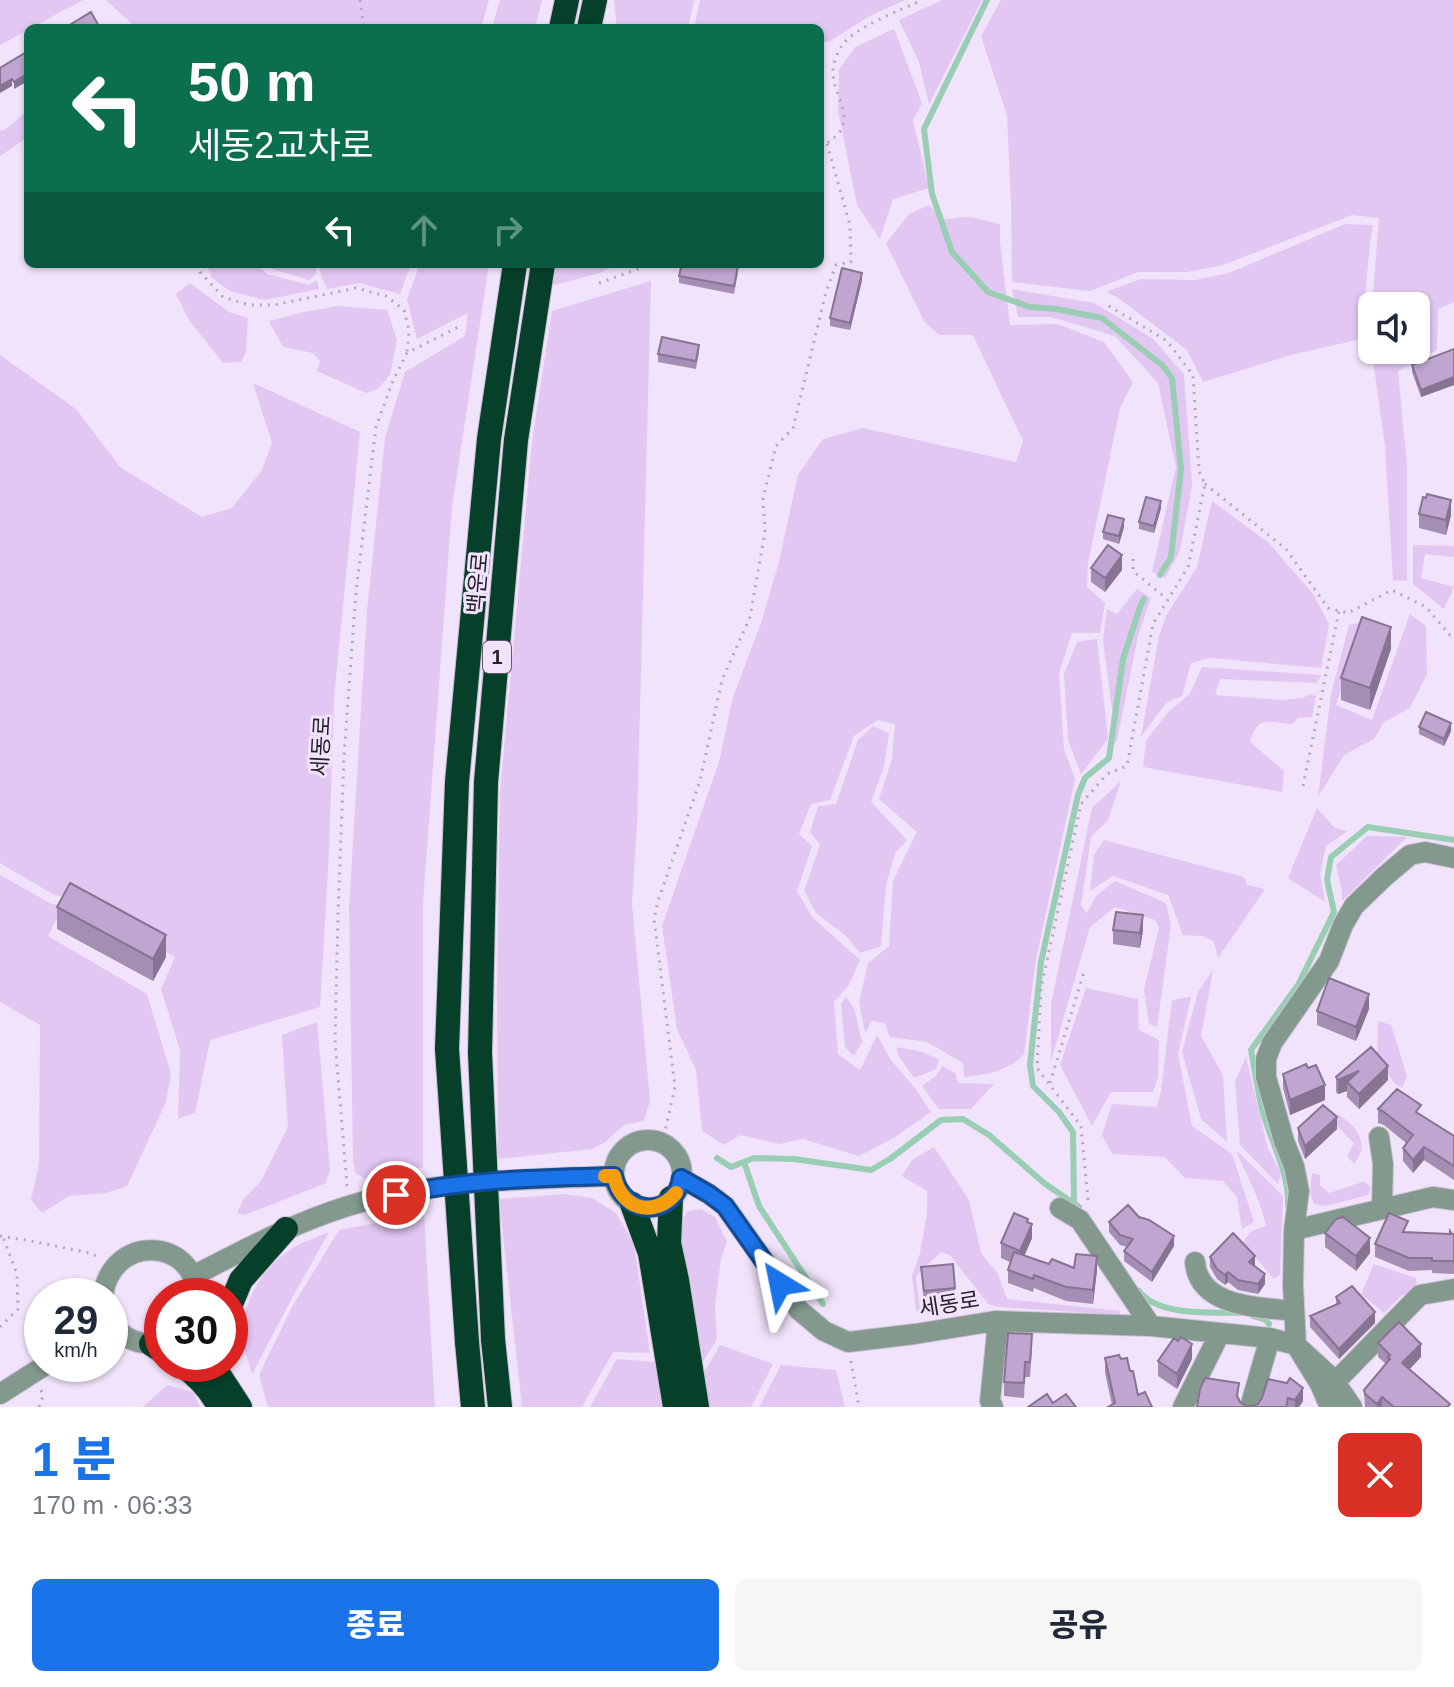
<!DOCTYPE html>
<html lang="ko">
<meta charset="utf-8">
<style>
body{margin:0;font-family:Arial,"Noto Sans KR",sans-serif;background:#f6f6f7;color:#1f2937;height:100vh;display:flex;flex-direction:column;font-size:30px;white-space:nowrap}
*{box-sizing:border-box;margin:0}
p{font-size:26px;color:#747a83}
.icon{flex:none;width:44px;height:44px;fill:none;stroke:currentColor;stroke-width:2;stroke-linecap:round;stroke-linejoin:round}
.map{position:relative;height:1407px;overflow:hidden}
.sheet{display:flex;flex-direction:column;background:#fff;flex:1}
.sheet>*{flex:none}
.banner{position:absolute;left:24px;top:24px;width:800px;height:244px;border-radius:12px;box-shadow:0 2px 6px #0004;background:#0b6e4f;color:#fff;overflow:hidden}
.buttons{position:absolute;left:1358px;top:292px;display:grid;gap:16px}
.buttons a{display:grid;place-items:center;width:72px;height:72px;border-radius:12px;background:#fff;box-shadow:0 2px 6px #0004;font-size:40px}
.speed{position:absolute;left:24px;top:1278px;display:flex;gap:16px;font-size:40px;font-weight:700;text-align:center}
.speed>*{display:grid;place-content:center;width:104px;height:104px;border-radius:50%;background:#fff;box-shadow:0 2px 6px #0004;line-height:1}
.speed small{font-size:20px;font-weight:400}
.speed .limit{border:12px solid #d22;background:#fff;color:#111}
.pin{position:absolute;display:grid;place-items:center;width:68px;height:68px;color:#fff;margin:-34px;border:4px solid #fff;border-radius:50%;box-shadow:0 2px 8px #0007}
.me{position:absolute;width:88px;margin:-44px;rotate:325deg;stroke-linejoin:round;filter:drop-shadow(0 0 6px #0008)}
.turn{display:flex;align-items:center;gap:28px;height:168px;padding:0 32px;font-size:36px}
.turn .icon{width:104px;height:104px;stroke-width:2.5}
.turn b{display:block;font-size:56px;line-height:68px}
.lanes{display:flex;align-items:center;height:76px;padding:0 32px;background:#0003;justify-content:center;gap:40px;direction:ltr}
.lanes .off{opacity:.35}
.round{display:grid;place-items:center;flex:none;width:84px;height:84px;border-radius:12px;background:#f6f6f7}
.overview{display:flex;align-items:center;justify-content:space-between;height:136px;padding:0 32px}
h1{font-size:48px;font-weight:800;line-height:60px;color:#1a73e8}
.action{display:flex;gap:16px;margin-top:auto;padding:16px 32px}
.action a{flex:1;height:92px;border-radius:12px;background:#1a73e8;color:#fff;font-size:32px;font-weight:800;line-height:92px;text-align:center}
.action a+a{background:#f6f6f7;color:#1f2937}
.map>svg:first-child{display:block}
.green{fill:#e1c7f2}
.lines{fill:none;stroke-linecap:round;stroke-linejoin:round}
.stream{stroke:#99ceb4;stroke-width:6}
.minor-casing{stroke:#ccc0d5;stroke-width:22}
.highway-casing{stroke:#ccc0d5;stroke-width:26}
.path{stroke:#b3a8bc;stroke-width:3;stroke-dasharray:2 6;stroke-linecap:butt}
.minor{stroke:#83998d;stroke-width:20}
.highway{stroke:#063f2a;stroke-width:24}
.highway-bridge-casing{stroke:#ccc0d5;stroke-width:26;stroke-linecap:butt}
.highway-bridge{stroke:#063f2a;stroke-width:24}
.wall{fill:#a48eb3}
.shaded-wall{fill:#867492}
.building{fill:#bfa5d0;stroke:#867492;stroke-width:2}
.route-casing{stroke:#114b97;stroke-width:20}
.route{stroke:#1a73e8;stroke-width:14}
.slow{stroke:#f59e0b;stroke-width:14}
.labels{text-anchor:middle;dominant-baseline:central;stroke-width:6;stroke-linejoin:round;paint-order:stroke}
.shield{fill:#f1e3fb;stroke:#635a69;stroke-width:2}
.shield-label{font-size:20px;font-weight:bold;fill:#26202a}
.street-label{font-size:22px;fill:#26202a;stroke:#f1e3fb}
</style>
<div class="map">
<svg width="1454" height="1407" viewBox="0 0 1454 1407">
<rect width="100%" height="100%" fill="#f1e3fb"/>
<path class="green" d="M0 0H83L31 28H28V30L0 45Z
M106 0H489L481 28H132L130 22Z
M500 0H542L535 28H492Z
M614 0H694L688 28H617Z
M700 0H905L868 17 830 41 820 43V28H694Z
M942 0H982L929 104 919 62 899 20Z
M1001 0H1454V302L1438 309 1437 350 1398 371 1407 466V581L1393 580 1385 446 1370 339 1372 313V350H1416V306H1372L1379 218 1352 215 1223 265 1187 272H1138L1090 291 1012 282 1011 204 1007 115 981 36Z
M894 29 922 103 913 121 929 188 893 199 880 239 857 205 838 111 839 70 855 47Z
M28 110V137L0 156V131L5 130Z
M929 205C947 226 942 218 965 217 976 217 989 222 1000 224V242L1010 325 1057 324 1104 342 1133 382 1120 408 1088 563 1087 587 1105 603 1100 633H1072L1059 673 1064 749 1075 779 1036 959 1024 1054C1008 1072 986 1075 964 1077L963 1063 927 1042 890 1037 885 1023 872 1021 865 1033 859 1002 868 963 889 946 893 881 917 832 879 799 892 759 895 724 878 720 854 736 830 800 811 804 799 834 812 846 797 891 812 917 860 960 849 985 834 1002 838 1054 860 1070 877 1035 891 1060 915 1088 931 1112 892 1139 859 1156 803 1139 779 1144 740 1135 724 1145 702 1131 696 1070 677 1029 662 926 719 762 733 697 761 623 779 562 798 475 823 439 863 428 1016 462 1023 441 973 335H939L924 321 886 243 909 214Z
M1345 224 1373 225 1370 243 1361 339 1287 356 1203 382 1187 350 1117 297 1106 292 1141 279 1195 280 1229 273Z
M206 264H215L216 268H260L267 274 309 285 317 280 319 289 265 300 230 291 212 278Z
M265 264H315L316 273 309 280 275 270Z
M319 264H411L400 294 359 283 327 289 321 276Z
M420 264H489L452 507 423 903V1167L367 1180 355 1173 353 1159 349 908 367 611 385 438 405 372 465 336 468 313 417 339 407 299Z
M555 264H618L597 274 550 286Z
M651 281 637 825 632 903 650 1101 644 1121 624 1125 604 1143 592 1149 498 1159 497 989 500 793 532 442 552 311Z
M190 283 229 312 248 318 246 352 241 362 223 363 189 320 176 294Z
M1012 289 1094 303 1152 338 1184 374 1192 485 1180 551 1165 578 1152 572 1176 467 1158 383 1115 336 1051 317H1018Z
M337 306 387 310 397 340 390 375 378 389 366 393 317 371 320 361 313 353 283 347 269 321 304 312Z
M0 355 76 409 121 468 202 517 232 508 262 470 272 443 253 383 360 432 334 698 329 852 320 1007 210 1040 195 1113 178 1119 180 1050 161 989 175 957 75 898 54 895 0 863Z
M1212 501 1269 543 1313 594 1329 624 1321 668 1210 658 1191 663 1182 696 1166 703 1141 737 1159 636 1166 616 1197 567Z
M1413 545 1454 546V557L1425 554 1421 578 1454 587 1444 609 1413 584Z
M1137 589 1151 598 1138 636 1117 740 1113 745V717L1103 640 1107 609 1117 614Z
M1410 614 1426 626 1427 674 1410 708 1384 722 1374 739 1344 755 1318 797 1331 694 1349 625 1363 622 1336 705 1372 720Z
M1097 639 1108 739 1081 774 1068 740 1064 674 1077 642Z
M1202 667 1321 675 1317 683 1220 679 1215 695 1282 700 1303 698 1309 694 1316 696 1312 717 1298 718 1292 724C1269 722 1257 715 1250 742L1284 771 1282 792 1143 767 1146 741 1167 713 1190 694Z
M873 726 889 733 884 767 871 802 907 840 895 853 886 885 881 946 860 953 845 935 816 913 804 891 820 845 810 832 818 806 836 804 858 740Z
M1121 781 1108 820 1091 837 1081 905 1087 913 1096 896 1115 881 1166 903 1171 925 1157 1027 1149 1024 1144 989 1159 928 1155 920 1115 907 1090 927 1051 1061V1004L1092 808Z
M1317 808 1335 828 1348 831 1326 846 1320 873 1325 902 1288 878Z
M1367 836 1407 837 1342 901V892L1336 865Z
M1104 840 1244 877 1247 885 1265 889 1218 958 1214 942 1203 936 1183 935 1168 895 1113 876 1090 891 1094 855Z
M0 875 52 904 63 906 48 936 147 994 171 1074 166 1102 127 1186 106 1193 69 1196 42 1213 31 1200 39 1164 40 1025 0 1002Z
M1213 970 1201 1036 1223 1075 1227 1142 1201 1119 1182 1052 1198 992Z
M1086 988 1138 999 1139 1030 1159 1040 1158 1077 1153 1092H1111L1092 1126 1060 1065Z
M846 997 854 1008 862 1042 854 1056 845 1047 841 1004Z
M1191 997 1178 1054 1192 1126 1232 1154 1254 1222 1242 1229 1237 1197 1223 1181 1185 1178 1165 1157 1112 1154 1102 1135 1112 1104 1157 1107 1161 1091 1172 1000Z
M1378 1021 1391 1025 1407 1076 1402 1088 1395 1084 1377 1057Z
M317 1022 330 1170 326 1183 245 1215 237 1213 243 1200 261 1181 288 1127 282 1035Z
M897 1047 923 1052 939 1060 936 1069 914 1078 898 1055Z
M1246 1057 1268 1149 1281 1173 1278 1184 1240 1145 1235 1081Z
M943 1066 956 1074 958 1083 994 1084 971 1109H939L922 1086 936 1076Z
M1323 1108C1341 1114 1365 1129 1361 1151 1360 1156 1356 1160 1354 1164L1347 1156 1354 1143 1327 1116 1309 1129 1301 1124Z
M934 1147 969 1200 981 1253 998 1274 1007 1299 1120 1311V1315L999 1307 988 1304 950 1255 941 1252 916 1276 920 1310 916 1311 912 1276 920 1253 927 1213V1191L902 1176 912 1160Z
M1236 1150 1283 1196 1280 1275 1274 1279 1243 1243 1250 1232 1266 1226C1261 1200 1246 1175 1236 1150Z
M1312 1173 1320 1175V1185L1329 1193 1365 1181 1371 1189 1368 1195 1326 1206 1314 1204 1310 1193Z
M564 1194 592 1198 616 1213 634 1244 650 1353 613 1352 582 1407H522L499 1199Z
M701 1209 715 1217 727 1242 721 1258 715 1306 717 1339 702 1363 678 1238 679 1224 688 1211Z
M424 1214 435 1407H268L259 1375 292 1307 339 1230Z
M329 1232 293 1296 252 1374C250 1366 246 1358 245 1350 237 1308 259 1269 294 1247 305 1241 318 1237 329 1232Z
M1374 1264 1416 1278 1417 1288 1401 1296 1384 1313 1361 1294Z
M720 1345 773 1364 751 1407H707L702 1376Z
M617 1359 655 1362 662 1407H590Z
M781 1365 836 1370 845 1407H759Z
M167 1385 193 1392 200 1407H143Z"/>
<g class="lines">
<path class="stream" d="M987 0 924 129 932 194 952 252 988 292 1030 307 1056 309 1102 318 1162 365 1172 378 1181 469 1171 557 1160 575
M717 1158 731 1167 754 1158 794 1159 871 1170 890 1159 941 1120 963 1119 989 1135 1044 1183 1079 1207
M744 1162 759 1206 823 1304
M1074 1203 1073 1132 1059 1112 1033 1086 1030 1065 1041 962 1078 795 1085 778 1109 758 1123 659 1140 607 1144 599
M1288 1205C1289 1172 1272 1144 1263 1113 1258 1093 1255 1071 1251 1050L1298 985 1334 912 1327 880 1331 857 1368 827 1454 840
M1139 1291C1158 1317 1213 1312 1242 1313
M1253 1316 1266 1320 1269 1324"/>
<defs>
<path id="minor" d="M1379 1137 1383 1164 1382 1209
M614 1174a34 34 0 1 1 68 0a34 34 0 1 1-68 0Z
M681 1178 709 1194 725 1206 799 1310 824 1331 848 1342 915 1334 995 1321 1151 1326 1270 1338 1296 1345 1332 1378 1352 1407
M1060 1208 1080 1220 1151 1326
M1294 1230 1433 1197 1454 1200
M1195 1262C1199 1308 1260 1307 1294 1311
M193 1276C244 1250 293 1223 348 1206 434 1180 525 1179 614 1176
M103 1296C111 1233 195 1237 197 1296
M110 1321C123 1339 140 1347 162 1342
M1332 1378 1341 1376 1420 1295 1454 1289
M0 1394 47 1364
M993 1407 990 1401 998 1322
M1183 1407 1220 1333
M1250 1407 1270 1338
M1330 1407 1320 1384 1296 1345 1293 1285 1294 1230 1299 1191 1294 1166 1284 1141 1266 1077V1059L1272 1043 1329 961 1343 925 1354 906 1384 877 1410 855 1425 852 1454 858"/>
<path id="highway" d="M561 28 567 0
M589 28 595 0
M447 1049 457 782 489 439 515 264
M480 1053 486 782 516 440 543 264
M671 1198 669 1243 677 1280 697 1407
M632 1204 650 1253 675 1407
M230 1306 241 1280 286 1229
M493 1339 500 1407
M467 1342 473 1407
M151 1344 162 1351
M181 1364C196 1375 211 1390 219 1407
M212 1364 240 1407"/>
</defs>
<use href="#minor" class="minor-casing"/>
<use href="#highway" class="highway-casing"/>
<path class="path" d="M360 0 364 28
M820 145C828 144 830 141 836 136 856 117 832 93 833 71 833 63 837 54 841 47 852 28 901 10 922 0
M199 264 200 272 223 297 249 305H274L356 288 386 296 404 310 409 330 407 353
M599 283 641 268 646 264
M1205 484 1286 549 1328 608 1348 613 1392 590 1426 607 1454 640
M1133 559V571L1167 599
M1303 786 1339 611
M1050 1083 1084 972
M662 1144 675 1087 654 919 658 901 700 781 722 680 750 617 765 532 763 498 776 446 793 428 826 292 836 265 851 262 850 225 827 144
M347 1186 335 1041 338 914 344 756 356 592 376 427 392 383 407 353 458 327
M1088 1200 1081 1126 1037 1068 1041 988 1081 804 1107 774 1127 766 1153 624 1188 567 1205 484 1199 471 1193 375 1167 341 1104 303
M0 1236 31 1241 90 1253 98 1257
M0 1327 18 1309 17 1274 3 1237
M851 1361 859 1407
M39 1407 43 1396 41 1390"/>
<use href="#minor" class="minor"/>
<use href="#highway" class="highway"/>
<defs>
<path id="highway-bridge" d="M447 1049 467 1342
M480 1053 493 1339"/>
</defs>
<use href="#highway-bridge" class="highway-bridge-casing"/>
<use href="#highway-bridge" class="highway-bridge"/>
</g>
<path class="wall" d="M738 273 734 294 679 283V276Z
M862 280 850 330 830 326V318Z
M1454 349V385L1421 397 1412 372V365Z
M699 352 696 369 658 362V354Z
M1161 508 1154 533 1139 529V522Z
M1419 514 1451 515 1446 535 1419 528Z
M1124 527 1119 544 1103 539V532Z
M1091 568 1122 570 1105 592 1091 582Z
M1391 649 1370 710 1341 700V678Z
M1419 727 1451 731 1444 746 1419 734Z
M57 907 166 957 153 981 57 929Z
M1113 930H1143L1140 948 1113 944Z
M1369 1009 1356 1041 1317 1025V1011Z
M1283 1074 1325 1100 1290 1115 1283 1088Z
M1336 1077 1388 1080 1359 1109 1347 1097V1091L1338 1094 1336 1092Z
M1378 1109 1421 1115 1454 1136V1180L1424 1160 1413 1173 1403 1161V1148L1406 1143 1384 1125 1378 1123Z
M1298 1128 1337 1129 1305 1159 1298 1141Z
M1139 1217 1174 1246 1152 1282 1124 1261V1251L1127 1247 1120 1245 1109 1232V1222Z
M1028 1222 1032 1238 1024 1256 1049 1264 1097 1270 1093 1304 1066 1301 1034 1288 1033 1292 1008 1283V1270L1010 1262 1001 1258V1243Z
M1325 1233 1370 1253 1356 1271 1325 1247Z
M1408 1233 1454 1234V1276V1274L1432 1273V1270L1409 1271 1375 1257V1244Z
M1210 1257 1255 1266 1254 1267 1265 1284 1258 1294 1238 1290 1228 1282 1225 1285 1217 1279 1210 1267Z
M921 1267 955 1288V1302L924 1305Z
M1336 1297 1375 1323 1339 1359 1310 1327V1316L1336 1305Z
M1378 1343 1421 1357 1409 1370 1450 1407H1365L1364 1390 1386 1364 1378 1357Z
M1032 1349 1030 1377H1025L1024 1398 1004 1396V1382Z
M1105 1358 1121 1359 1130 1371 1138 1395 1112 1405 1105 1373Z
M1192 1359 1177 1389 1158 1376V1361Z
M1268 1379 1303 1401 1299 1407H1197L1239 1397 1240 1402 1246 1406H1252L1258 1404 1262 1398Z"/>
<path class="shaded-wall" d="M28 73V81L14 89V82Z
M12 79V86L0 93V86Z
M862 273V280L850 330V323Z
M1454 377V385L1421 397V390Z
M1451 500V515L1446 535V520Z
M1161 501V508L1154 533V526Z
M1124 519V527L1119 544V536Z
M1122 555V570L1105 592V578Z
M1391 627V649L1370 710V688Z
M1451 723V731L1444 746V739Z
M1143 915V930L1140 948V933Z
M166 935V957L153 981V959Z
M1369 994V1009L1356 1041V1027Z
M1388 1066V1080L1359 1109V1094Z
M1359 1071 1347 1082V1091L1338 1094V1080Z
M1325 1085V1100L1290 1115V1100Z
M1337 1117V1129L1305 1159V1146Z
M1424 1147V1160L1413 1173V1160Z
M1028 1219V1232L1032 1224V1238L1020 1266V1251Z
M1174 1236V1246L1152 1282V1272Z
M1370 1238V1253L1356 1271V1256Z
M1097 1256V1270L1093 1304V1290Z
M1255 1256V1266L1249 1272V1262Z
M1228 1272V1282L1225 1285V1275Z
M1265 1274V1284L1258 1294V1284Z
M1375 1312V1323L1339 1359V1349Z
M1192 1344V1359L1177 1389V1374Z
M1421 1344V1357L1402 1377V1363Z
M1303 1388V1401L1299 1407H1295V1400Z
M1382 1397V1407H1377V1404Z"/>
<path class="building" d="M91 12 100 28H65Z
M28 51V73L14 82 12 79 0 86V68Z
M682 264H730L738 266 734 286 679 276Z
M842 268 862 273 850 323 830 318Z
M662 337 699 345 696 361 658 354Z
M1454 349V377L1421 390 1412 365Z
M1427 494 1451 500 1446 520 1419 514 1423 497 1426 498Z
M1146 497 1161 501 1154 526 1139 522Z
M1108 515 1124 519 1119 536 1103 532Z
M1108 545 1122 555 1105 578 1091 568Z
M1362 617 1391 627 1370 688 1341 678Z
M1426 712 1451 723 1444 739 1419 727Z
M70 883 166 935 153 959 57 907Z
M1116 912 1143 915 1140 933 1113 930Z
M1329 978 1369 994 1356 1027 1317 1011Z
M1371 1047 1388 1066 1359 1094 1347 1082 1359 1071 1338 1080 1336 1077Z
M1306 1064 1308 1068 1316 1065 1325 1085 1290 1100 1283 1074Z
M1397 1089 1421 1105 1416 1112 1454 1136V1166L1424 1147 1413 1160 1403 1148 1413 1135 1384 1112 1378 1109Z
M1323 1105 1337 1117 1305 1146 1298 1128Z
M1128 1205 1139 1217 1149 1220 1174 1236 1152 1272 1124 1251 1133 1239 1120 1235 1109 1222Z
M1014 1213 1028 1219 1027 1222 1032 1224 1020 1251 1001 1243Z
M1389 1213 1408 1221 1403 1232 1450 1234V1231L1452 1234H1454V1264V1261H1432V1258H1409L1375 1244Z
M1343 1217 1370 1238 1356 1256 1325 1233 1336 1219Z
M1233 1233 1255 1256 1249 1262 1265 1274 1258 1284 1238 1280 1228 1272 1225 1275 1217 1269 1210 1257Z
M1014 1252 1049 1264 1052 1259 1074 1268 1076 1254 1097 1256 1093 1290 1066 1287 1034 1275 1033 1279 1008 1270Z
M953 1264 955 1288 924 1291 921 1267Z
M1352 1286 1375 1312 1339 1349 1310 1316 1340 1303 1336 1297Z
M1399 1322 1421 1344 1402 1363 1450 1404 1447 1407H1394L1382 1397 1377 1404 1365 1394 1364 1390 1390 1359 1388 1357 1390 1355 1378 1343Z
M1008 1333 1032 1334 1030 1362H1025L1024 1383 1004 1382Z
M1181 1337 1192 1344 1177 1374 1158 1361 1174 1338 1178 1341Z
M1119 1355 1121 1359 1127 1358 1130 1371H1133L1138 1395 1145 1392 1152 1407H1108L1115 1403 1105 1358Z
M1205 1378 1239 1383 1237 1396 1240 1402 1246 1406H1252L1258 1404 1262 1398 1268 1379 1287 1383 1290 1378 1303 1388 1295 1400 1288 1398 1286 1407H1197L1200 1389Z
M1047 1394 1053 1403 1066 1394 1076 1407H1028Z"/>
<g class="lines">
<defs>
<path id="route" d="M396 1195C467 1179 541 1178 614 1176 623 1217 675 1218 681 1178L709 1194 725 1206 780 1284"/>
</defs>
<use href="#route" class="route-casing"/>
<use href="#route" class="route"/>
<path class="slow" d="M605 1176H614C621 1209 653 1219 676 1193"/>
</g>
<g class="labels">
<rect class="shield" x="483" y="641" width="28" height="32" rx="6"/>
<g class="shield-label">
<text x="497" y="657">1</text>
</g>
<g class="street-label">
<text transform="translate(478 583) rotate(-85)">백운로</text>
<text transform="translate(321 746) rotate(-87)">세동로</text>
<text transform="translate(949 1304) rotate(-9)">세동로</text>
</g>
</g>
</svg>
<div class="buttons">
<a><svg class="icon" aria-label="sound" viewBox="0 0 24 24"><path d="M4 9h4l5-4v14l-5-4H4zM17 9q2 3 0 6"/></svg></a>
</div>
<div class="speed"><div>29<small>km/h</small></div><div class="limit">30</div></div>
<div class="pin" style="left:396px;top:1195px;background:#d93025"><svg class="icon" aria-label="arrive" viewBox="0 0 24 24"><path d="M6 21V4h12l-3 4 3 4H6"/></svg></div>
<svg class="me" style="left:780px;top:1284px" viewBox="-20 -20 40 40"><path d="M0-17L14 15 0 8-14 15z" fill="#1a73e8" stroke="#fff" stroke-width="4"/></svg>
<div class="banner">
<div class="turn"><svg class="icon" aria-label="left" viewBox="0 0 24 24"><path d="M17 20v-9H6M10 6l-5 5 5 5"/></svg><div><b>50 m</b>세동2교차로</div></div>
<div class="lanes"><svg class="icon" aria-label="left" viewBox="0 0 24 24"><path d="M17 20v-9H6M10 6l-5 5 5 5"/></svg><svg class="icon off" aria-label="ahead" viewBox="0 0 24 24"><path d="M12 20V5M6 11l6-6 6 6"/></svg><svg class="icon off" aria-label="right" viewBox="0 0 24 24"><path d="M7 20v-9h11M14 6l5 5-5 5"/></svg></div>
</div>
</div>
<section class="sheet">
<div class="overview"><div><h1>1 분</h1><p>170 m · 06:33</p></div><a class="round" style="background:#d93025;color:#fff"><svg class="icon" aria-label="close" viewBox="0 0 24 24"><path d="M6 6l12 12M18 6L6 18"/></svg></a></div>
<div class="action"><a>종료</a><a>공유</a></div>
</section>
